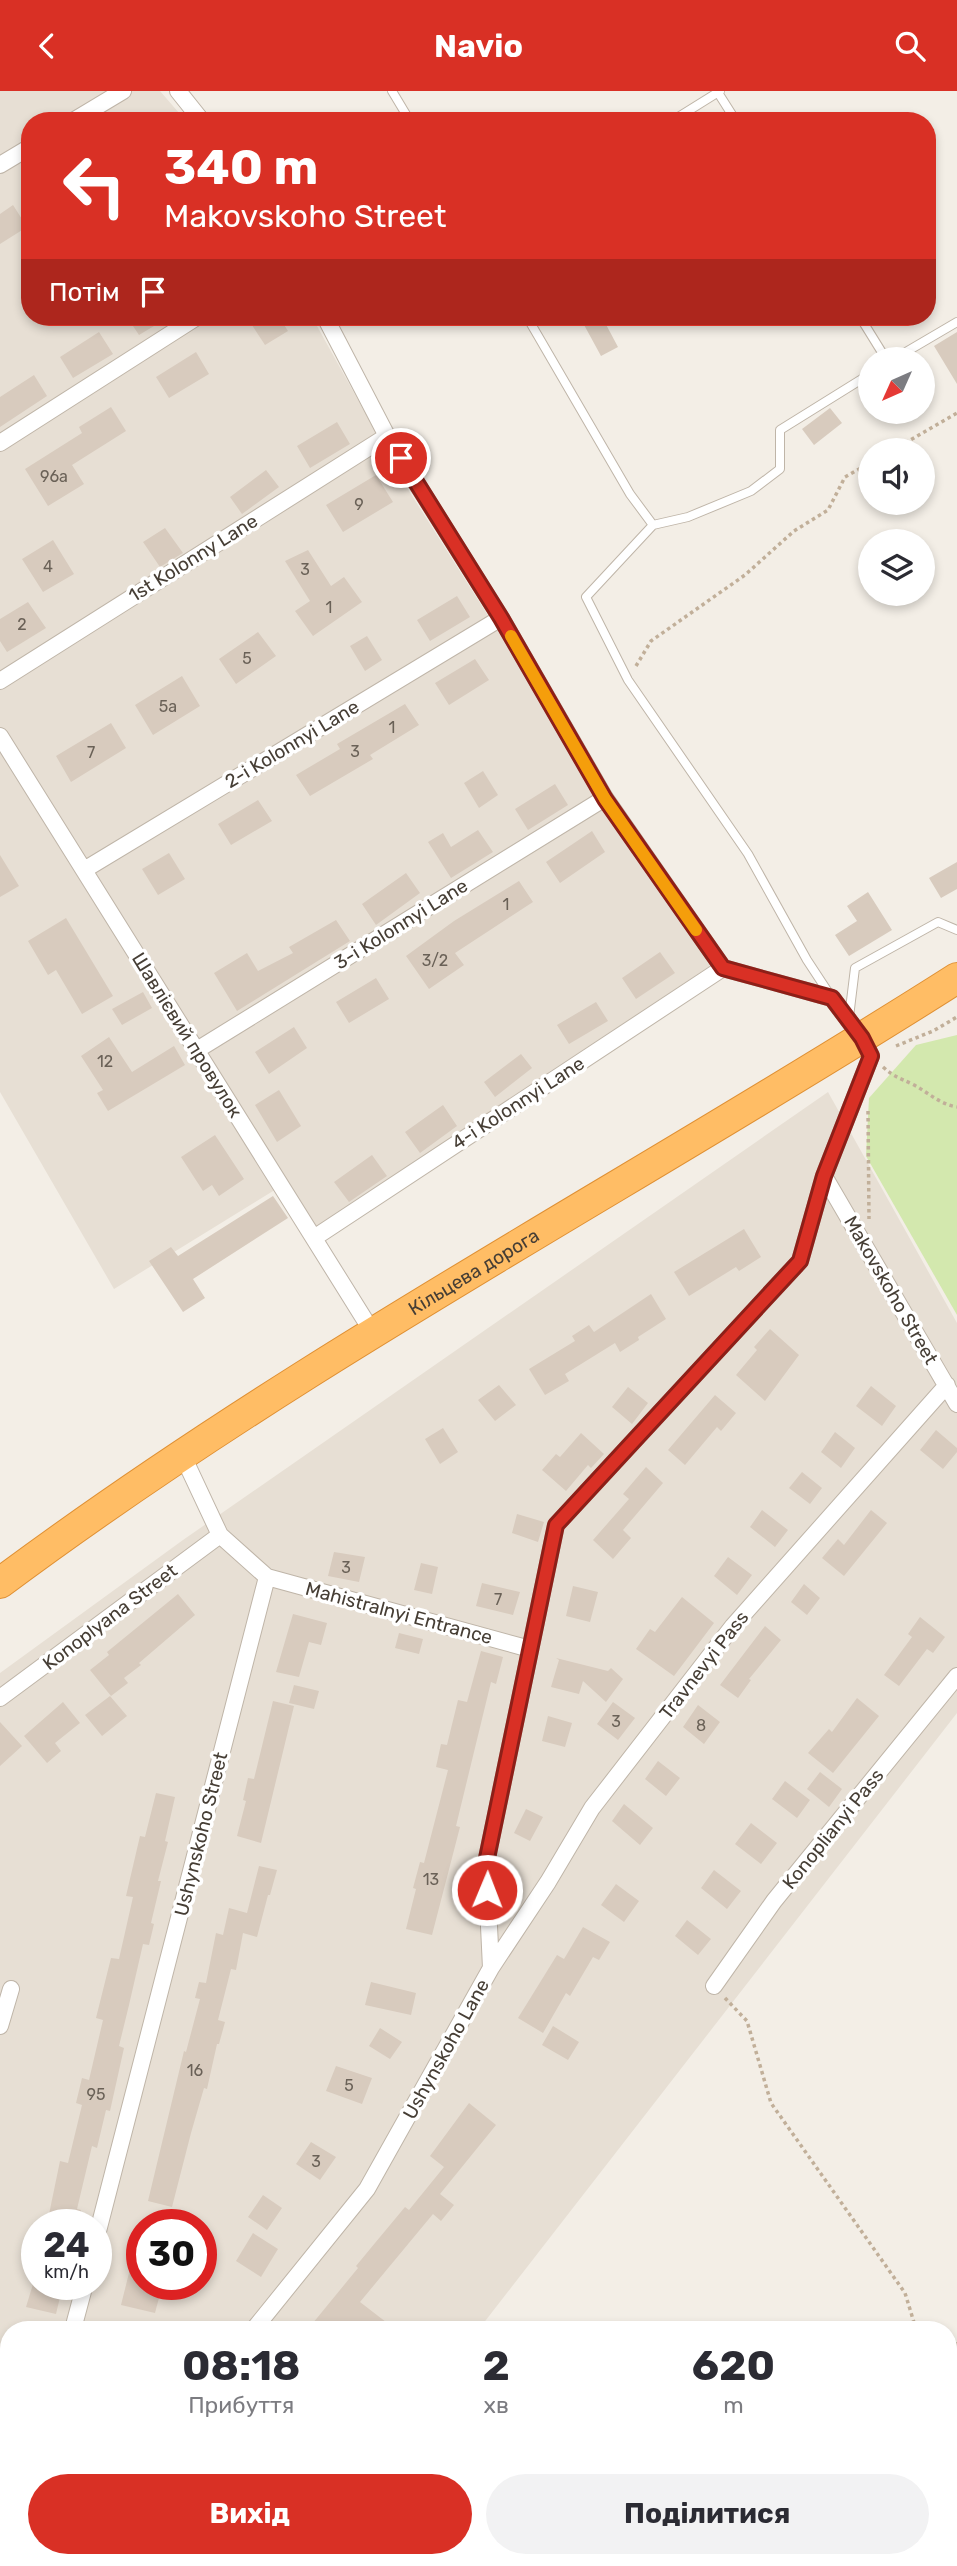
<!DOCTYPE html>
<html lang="uk">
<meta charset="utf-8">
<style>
body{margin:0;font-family:Rubik,sans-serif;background:#f2f2f3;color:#2b2b33;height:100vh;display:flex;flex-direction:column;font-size:26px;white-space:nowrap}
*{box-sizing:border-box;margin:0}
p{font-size:23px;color:#7c7c81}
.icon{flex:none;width:38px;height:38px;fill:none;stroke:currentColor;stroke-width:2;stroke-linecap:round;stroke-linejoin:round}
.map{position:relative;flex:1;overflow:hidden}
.panel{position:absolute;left:0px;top:2230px;width:957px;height:247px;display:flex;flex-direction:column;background:#fff;border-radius:28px 28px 0 0;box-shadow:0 4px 10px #0003}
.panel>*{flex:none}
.banner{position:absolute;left:21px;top:21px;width:915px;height:214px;border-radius:28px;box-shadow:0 4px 10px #0003;background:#d93025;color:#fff;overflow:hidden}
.needle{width:46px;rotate:225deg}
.tools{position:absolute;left:858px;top:256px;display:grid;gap:14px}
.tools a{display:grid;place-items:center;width:77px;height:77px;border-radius:50%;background:#fff;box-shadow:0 4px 10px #0003;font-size:35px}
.speed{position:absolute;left:21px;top:2118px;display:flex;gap:14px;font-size:35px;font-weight:700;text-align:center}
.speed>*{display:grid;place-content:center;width:91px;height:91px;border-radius:50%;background:#fff;box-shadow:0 4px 10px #0003;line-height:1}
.speed small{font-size:18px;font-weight:400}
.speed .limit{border:10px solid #d22;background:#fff;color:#111}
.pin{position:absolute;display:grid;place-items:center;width:60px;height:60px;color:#fff;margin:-30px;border:4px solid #fff;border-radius:50%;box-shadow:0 2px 7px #0007}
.me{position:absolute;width:77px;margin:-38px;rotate:1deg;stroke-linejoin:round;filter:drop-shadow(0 0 5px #0008)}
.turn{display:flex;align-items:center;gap:24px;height:147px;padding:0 28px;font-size:32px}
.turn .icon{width:91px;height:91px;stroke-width:2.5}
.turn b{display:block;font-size:49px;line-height:60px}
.then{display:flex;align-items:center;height:66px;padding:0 28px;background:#0003;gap:14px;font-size:26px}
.eta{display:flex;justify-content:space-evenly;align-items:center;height:119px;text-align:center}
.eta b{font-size:42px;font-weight:700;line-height:49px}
.action{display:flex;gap:14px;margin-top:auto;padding:14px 28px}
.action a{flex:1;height:80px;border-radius:42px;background:#d93025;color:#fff;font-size:28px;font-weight:700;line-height:80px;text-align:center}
.action a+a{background:#f2f2f3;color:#2b2b33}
header{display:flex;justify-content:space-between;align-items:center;height:91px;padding:0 28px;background:#d93025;color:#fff;font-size:32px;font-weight:700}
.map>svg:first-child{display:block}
.residential{fill:#e7dfd4;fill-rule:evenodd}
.green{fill:#d3e8ae}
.building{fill:#d8cbbe}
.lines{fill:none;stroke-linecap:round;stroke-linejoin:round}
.lane-casing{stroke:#bfb5a8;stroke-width:10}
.street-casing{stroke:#bfb5a8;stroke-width:18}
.highway-casing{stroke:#df9034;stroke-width:32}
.path{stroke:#c1af99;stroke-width:3.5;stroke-dasharray:3.5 3.5;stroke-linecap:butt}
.lane{stroke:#fff;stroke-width:8}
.street{stroke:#fff;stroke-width:16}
.highway{stroke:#ffbd65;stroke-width:30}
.route-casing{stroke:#8d1f18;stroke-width:18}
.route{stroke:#d93025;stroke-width:12}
.slow{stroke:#f59e0b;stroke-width:12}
.labels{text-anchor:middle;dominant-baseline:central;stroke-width:7;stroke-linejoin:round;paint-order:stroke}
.number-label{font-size:16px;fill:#6a6157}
.street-label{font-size:19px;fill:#463e35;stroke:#fff}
</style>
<header><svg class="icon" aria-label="back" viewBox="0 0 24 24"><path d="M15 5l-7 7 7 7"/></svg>Navio<svg class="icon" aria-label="search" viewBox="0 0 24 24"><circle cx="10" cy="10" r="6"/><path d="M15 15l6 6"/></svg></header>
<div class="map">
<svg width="957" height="2475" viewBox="0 0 957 2475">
<rect width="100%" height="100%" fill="#f3eee6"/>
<path class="residential" d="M0 0H160L186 30H30V226H312L404 392 710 875 316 1136 286 1092 114 1198 0 1001Z
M828 1001 957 1232V1622L479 2238H9V2468H301L296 2475H0V1582L183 1449ZM37 2133H96V2193H37ZM142 2133H201V2193H142Z"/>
<path class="green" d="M957 944V1224L866 1065 869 1007 916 954Z"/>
<path class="building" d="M13 114 27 136 0 153V123Z
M127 226H169L139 244Z
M259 226H279L288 240 265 254 250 231Z
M595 226H602L618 256 601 265 583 232Z
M99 241 113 263 73 287 60 266Z
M957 241V293L934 255Z
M196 261 209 283 169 307 156 286Z
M34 284 47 305 0 336V306Z
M111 316 126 340 72 374 84 393 48 415 25 378 82 342 79 336Z
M830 317 842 332 814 354 802 338Z
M337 331 350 353 310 377 297 355Z
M266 379 279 396 242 423 230 406Z
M376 384 393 411 343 441 326 414Z
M165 437 183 462 160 476 143 451Z
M53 449 74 483 43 501 22 468Z
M308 459 331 495 344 486 362 511 313 545 295 520 310 510 285 470Z
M457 505 470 526 430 550 417 529Z
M28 511 46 537 7 561 0 550V528Z
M258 541 276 565 236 593 219 568Z
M367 545 382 569 365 580 350 555Z
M475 568 489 589 449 614 435 592Z
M182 585 200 615 153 644 135 614Z
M405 613 419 634 370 664 373 668 310 705 296 684 340 658 337 653Z
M111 632 126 657 71 691 56 665Z
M483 680 498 704 479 717 464 692Z
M555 693 568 714 528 739 515 718Z
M258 709 272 730 231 754 218 733Z
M478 739 493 761 451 787 428 751 443 742 451 756Z
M592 740 605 761 560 792 546 771Z
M169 762 185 788 158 804 142 778Z
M0 764 19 795 0 806Z
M957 771V798L941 807 929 787Z
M406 782 420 802 376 834 362 813Z
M519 790 533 811 455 862 464 874 429 898 406 865 454 830Z
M868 801 892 839 849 865 835 844 857 830 847 815Z
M66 827 113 905 82 923 56 879 48 884 28 850Z
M336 829 350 850 237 920 214 882 247 862 258 880 293 862 289 856Z
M660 861 675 882 636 908 622 887Z
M376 887 389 908 349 932 336 911Z
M143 901 152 917 122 934 112 918Z
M596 911 608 930 569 953 557 934Z
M294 936 307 957 269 983 255 961Z
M109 946 132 981 174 955 185 974 108 1020 97 1002 103 999 81 965Z
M521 963 532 977 495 1006 484 991Z
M279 999 301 1035 277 1051 255 1014Z
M443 1014 457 1035 420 1062 405 1041Z
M215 1044 244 1088 219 1105 212 1094 203 1100 181 1066Z
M372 1064 387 1085 349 1111 334 1091Z
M273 1105 288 1127 193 1188 205 1207 183 1221 149 1170 171 1156 178 1165Z
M744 1138 761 1166 739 1180 736 1176 689 1205 674 1181Z
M651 1203 666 1228 638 1246 639 1249 620 1261 615 1252 565 1283 569 1290 545 1304 529 1278 575 1250 572 1245 589 1234 594 1241Z
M770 1238 799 1264 765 1310 736 1284 757 1259 754 1256Z
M499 1294 516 1314 495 1330 478 1309Z
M871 1295 896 1315 882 1335 856 1315Z
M628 1296 648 1312 632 1333 612 1316Z
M715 1304 736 1322 721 1340 717 1336 685 1374 668 1359Z
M443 1337 458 1361 440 1373 425 1348Z
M936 1339 957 1357V1361L943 1378 920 1359Z
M835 1341 855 1357 841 1377 821 1361Z
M581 1342 604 1363 591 1377 588 1374 566 1400 542 1379 556 1363 560 1366Z
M646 1376 663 1392 623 1439 631 1447 613 1468 593 1449 629 1408 623 1403Z
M802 1381 822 1397 810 1413 789 1397Z
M762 1419 788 1439 775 1456 750 1436Z
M871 1419 887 1432 844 1485 822 1467 838 1448 844 1454Z
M517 1423 544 1431 538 1451 512 1442Z
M334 1461 365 1466 359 1491 328 1485Z
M728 1466 752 1484 737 1504 714 1485Z
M421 1472 438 1476 432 1503 414 1499Z
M482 1492 520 1501 513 1524 476 1515Z
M804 1493 820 1507 807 1524 791 1511Z
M573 1495 598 1501 590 1531 566 1525Z
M178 1503 195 1524 139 1572 141 1574 124 1587 128 1592 111 1605 90 1579 109 1564 107 1561Z
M682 1506 714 1532 674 1585 636 1558 650 1538 655 1541Z
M293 1523 327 1532 321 1554 309 1551 299 1586 276 1581Z
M920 1526 945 1546 933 1562 927 1558 899 1595 884 1584 912 1546 908 1543Z
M765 1535 781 1549 749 1588 751 1589 738 1607 720 1594Z
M399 1542 423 1548 419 1563 395 1557Z
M481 1560 503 1566 496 1593 491 1591 456 1735 460 1736 432 1844 406 1838 416 1798 413 1797 420 1771 424 1772 448 1679 436 1676 441 1653 447 1654 458 1609 467 1611Z
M556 1567 608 1580 611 1577 623 1588 606 1611 583 1590 579 1603 551 1596 559 1569Z
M294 1594 319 1600 314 1618 289 1612Z
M110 1605 127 1625 102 1645 85 1624Z
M857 1607 879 1625 833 1682 808 1662 829 1638 832 1641Z
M273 1610 294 1615 261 1752 237 1745 246 1710 243 1709 248 1687 254 1688Z
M63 1611 80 1632 55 1652 61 1660 47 1672 24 1645Z
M613 1611 635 1627 618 1649 597 1633Z
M698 1614 720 1631 704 1653 683 1636Z
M548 1625 572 1632 565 1656 542 1650Z
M0 1631 22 1655 0 1675Z
M658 1670 680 1687 666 1705 645 1688Z
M820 1681 842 1698 829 1716 807 1698Z
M785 1690 810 1709 797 1727 772 1708Z
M156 1702 175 1706 165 1750 168 1751 158 1790H161L151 1832 154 1833 149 1854 143 1853 129 1914 119 1955 124 1957 110 2020 106 2019 97 2057 92 2055 77 2118 81 2119 78 2133H47L60 2070 68 2072 82 2014 76 2012 82 1987 89 1989 103 1929 96 1927 111 1867 119 1868 133 1806 126 1805 140 1745 145 1746Z
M624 1713 653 1737 640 1754 612 1730Z
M526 1718 543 1726 530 1750 514 1742Z
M751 1732 777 1752 761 1773 735 1753Z
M259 1775 277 1779 270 1804H268L257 1846 243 1842 236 1879 231 1878 218 1929 225 1931 219 1953H217L207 1998 204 1997 191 2042 172 2116 148 2110 184 1960 186 1961 200 1908 195 1907 199 1891 206 1892 216 1842 223 1844 229 1817 247 1822Z
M714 1779 741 1800 727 1818 701 1797Z
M616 1793 639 1810 624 1831 601 1814Z
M687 1829 711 1848 698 1864 675 1845Z
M583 1836 610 1851 599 1869 593 1866 570 1905 566 1902 543 1942 518 1927 557 1864 564 1868Z
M371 1891 416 1902 411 1924 365 1914Z
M553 1935 579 1951 568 1969 542 1954Z
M380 1937 402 1951 390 1968 369 1955Z
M336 1975 372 1987 362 2013 326 2000Z
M469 2012 496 2034 440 2103 454 2114 441 2130 433 2123 360 2211 395 2238H308L358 2177 356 2175 375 2152 405 2116 409 2119 444 2076 430 2065Z
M311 2051 336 2066 320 2089 296 2073Z
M263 2104 282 2117 267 2139 248 2126Z
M253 2142 278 2158 261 2186 236 2170Z
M136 2154 142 2155V2199L160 2203 155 2222 121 2214Z
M33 2193H63L56 2223 26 2216Z"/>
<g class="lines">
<defs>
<path id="lane" d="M392 0 410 30
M717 0 736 30
M672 30 720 0
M527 226 630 403 653 434
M860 226 886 268
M894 268 957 231
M830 904 807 869 748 763 628 589 586 506 653 434 688 426 751 400 780 378V339L870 283
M849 926 855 877 938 831 957 839"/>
<path id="street" d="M178 0 202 30
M73 30 123 0
M0 74 30 56
M0 352 197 226
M0 590 387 345
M0 645 373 1242
M84 779 501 527
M197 959 605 707
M824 1085 957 1313
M314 1147 723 877
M267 1486 530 1558
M0 1607 220 1444
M491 1877 548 1791 592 1717 733 1535 947 1294
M714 1895 774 1810 957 1585
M0 1935 11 1898
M96 2148 267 1486 220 1444 182 1363
M73 2238 85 2193
M254 2238 367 2098 491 1877 486 1772 556 1434 800 1170 824 1085 871 965 862 947 832 907 723 877 605 707 501 527 387 345 325 226
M0 2373 9 2375
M36 2475 38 2468"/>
<g id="highway">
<path id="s1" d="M0 1492C303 1266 639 1090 957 887"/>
</g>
</defs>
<use href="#lane" class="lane-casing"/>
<use href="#street" class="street-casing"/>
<use href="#highway" class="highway-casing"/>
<path class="path" d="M893 359 957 322
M636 575 651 550 745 484 794 440 828 419 845 386 870 372
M896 955 933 940 957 926
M883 976C894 986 900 987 912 993 928 1001 939 1013 957 1016
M868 1020 869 1128
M725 1907 747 1930 771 2012 905 2202 916 2238
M915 2232 924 2238
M948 2251 957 2253
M948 2310 957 2320"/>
<use href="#lane" class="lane"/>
<use href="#street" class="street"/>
<use href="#highway" class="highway"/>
</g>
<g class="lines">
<defs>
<path id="route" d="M401 367 501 527 605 708 723 877 832 907 862 947 871 965 824 1085 800 1170 556 1434 486 1772 487 1799"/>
</defs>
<use href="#route" class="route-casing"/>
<use href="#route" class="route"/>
<path class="slow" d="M511 545 605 708 696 839"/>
</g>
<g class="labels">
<g class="number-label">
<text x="54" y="385">96а</text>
<text x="359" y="413">9</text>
<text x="48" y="475">4</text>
<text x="305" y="478">3</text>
<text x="329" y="516">1</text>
<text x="22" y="533">2</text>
<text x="247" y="567">5</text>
<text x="168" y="615">5а</text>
<text x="392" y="636">1</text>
<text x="355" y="660">3</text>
<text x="91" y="661">7</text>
<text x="506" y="813">1</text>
<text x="435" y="869">3/2</text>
<text x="105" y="970">12</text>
<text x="346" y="1476">3</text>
<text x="498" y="1508">7</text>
<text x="616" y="1630">3</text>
<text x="701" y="1634">8</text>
<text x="431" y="1788">13</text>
<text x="195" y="1979">16</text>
<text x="349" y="1994">5</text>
<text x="96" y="2003">95</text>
<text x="316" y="2070">3</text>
</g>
<g class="street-label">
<text transform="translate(193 467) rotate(-32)">1st Kolonny Lane</text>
<text transform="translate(292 653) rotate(-31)">2-i Kolonnyi Lane</text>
<text transform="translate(401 833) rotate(-32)">3-i Kolonnyi Lane</text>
<text transform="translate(187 944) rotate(58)">Шавлієвий провулок</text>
<text transform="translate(518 1012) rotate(-33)">4-i Kolonnyi Lane</text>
<text stroke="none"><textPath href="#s1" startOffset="567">Кільцева дорога</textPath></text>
<text transform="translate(891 1199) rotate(60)">Makovskoho Street</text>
<text transform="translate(399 1522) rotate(15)">Mahistralnyi Entrance</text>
<text transform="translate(110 1526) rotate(-37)">Konoplyana Street</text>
<text transform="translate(704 1574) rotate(-52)">Travnevyi Pass</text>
<text transform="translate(833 1738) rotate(-51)">Konoplianyi Pass</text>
<text transform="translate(201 1743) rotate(-76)">Ushynskoho Street</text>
<text transform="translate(446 1958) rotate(-61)">Ushynskoho Lane</text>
</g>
</g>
</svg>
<div class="tools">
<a><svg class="needle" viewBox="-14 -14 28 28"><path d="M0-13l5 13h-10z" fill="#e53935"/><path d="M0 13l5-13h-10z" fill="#7c7c81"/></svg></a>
<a><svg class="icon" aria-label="sound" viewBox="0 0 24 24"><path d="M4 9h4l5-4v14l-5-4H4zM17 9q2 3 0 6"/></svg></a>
<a><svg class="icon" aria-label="layers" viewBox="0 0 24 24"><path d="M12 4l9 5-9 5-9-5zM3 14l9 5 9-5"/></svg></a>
</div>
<div class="speed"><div>24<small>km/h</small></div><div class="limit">30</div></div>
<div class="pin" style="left:401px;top:367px;background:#d93025"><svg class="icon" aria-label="arrive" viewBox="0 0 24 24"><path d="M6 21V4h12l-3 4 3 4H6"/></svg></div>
<svg class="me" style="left:487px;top:1799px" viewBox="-20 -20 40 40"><circle r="17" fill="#d93025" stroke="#fff" stroke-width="3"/><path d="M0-11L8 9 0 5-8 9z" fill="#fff"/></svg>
<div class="banner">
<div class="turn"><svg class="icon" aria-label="left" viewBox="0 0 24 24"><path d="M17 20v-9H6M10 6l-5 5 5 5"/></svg><div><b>340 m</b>Makovskoho Street</div></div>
<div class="then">Потім<svg class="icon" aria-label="arrive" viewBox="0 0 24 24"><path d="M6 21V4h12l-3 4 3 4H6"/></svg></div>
</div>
<section class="panel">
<div class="eta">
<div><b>08:18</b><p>Прибуття</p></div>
<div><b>2</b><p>хв</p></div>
<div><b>620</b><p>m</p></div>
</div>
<div class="action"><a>Вихід</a><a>Поділитися</a></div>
</section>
</div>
